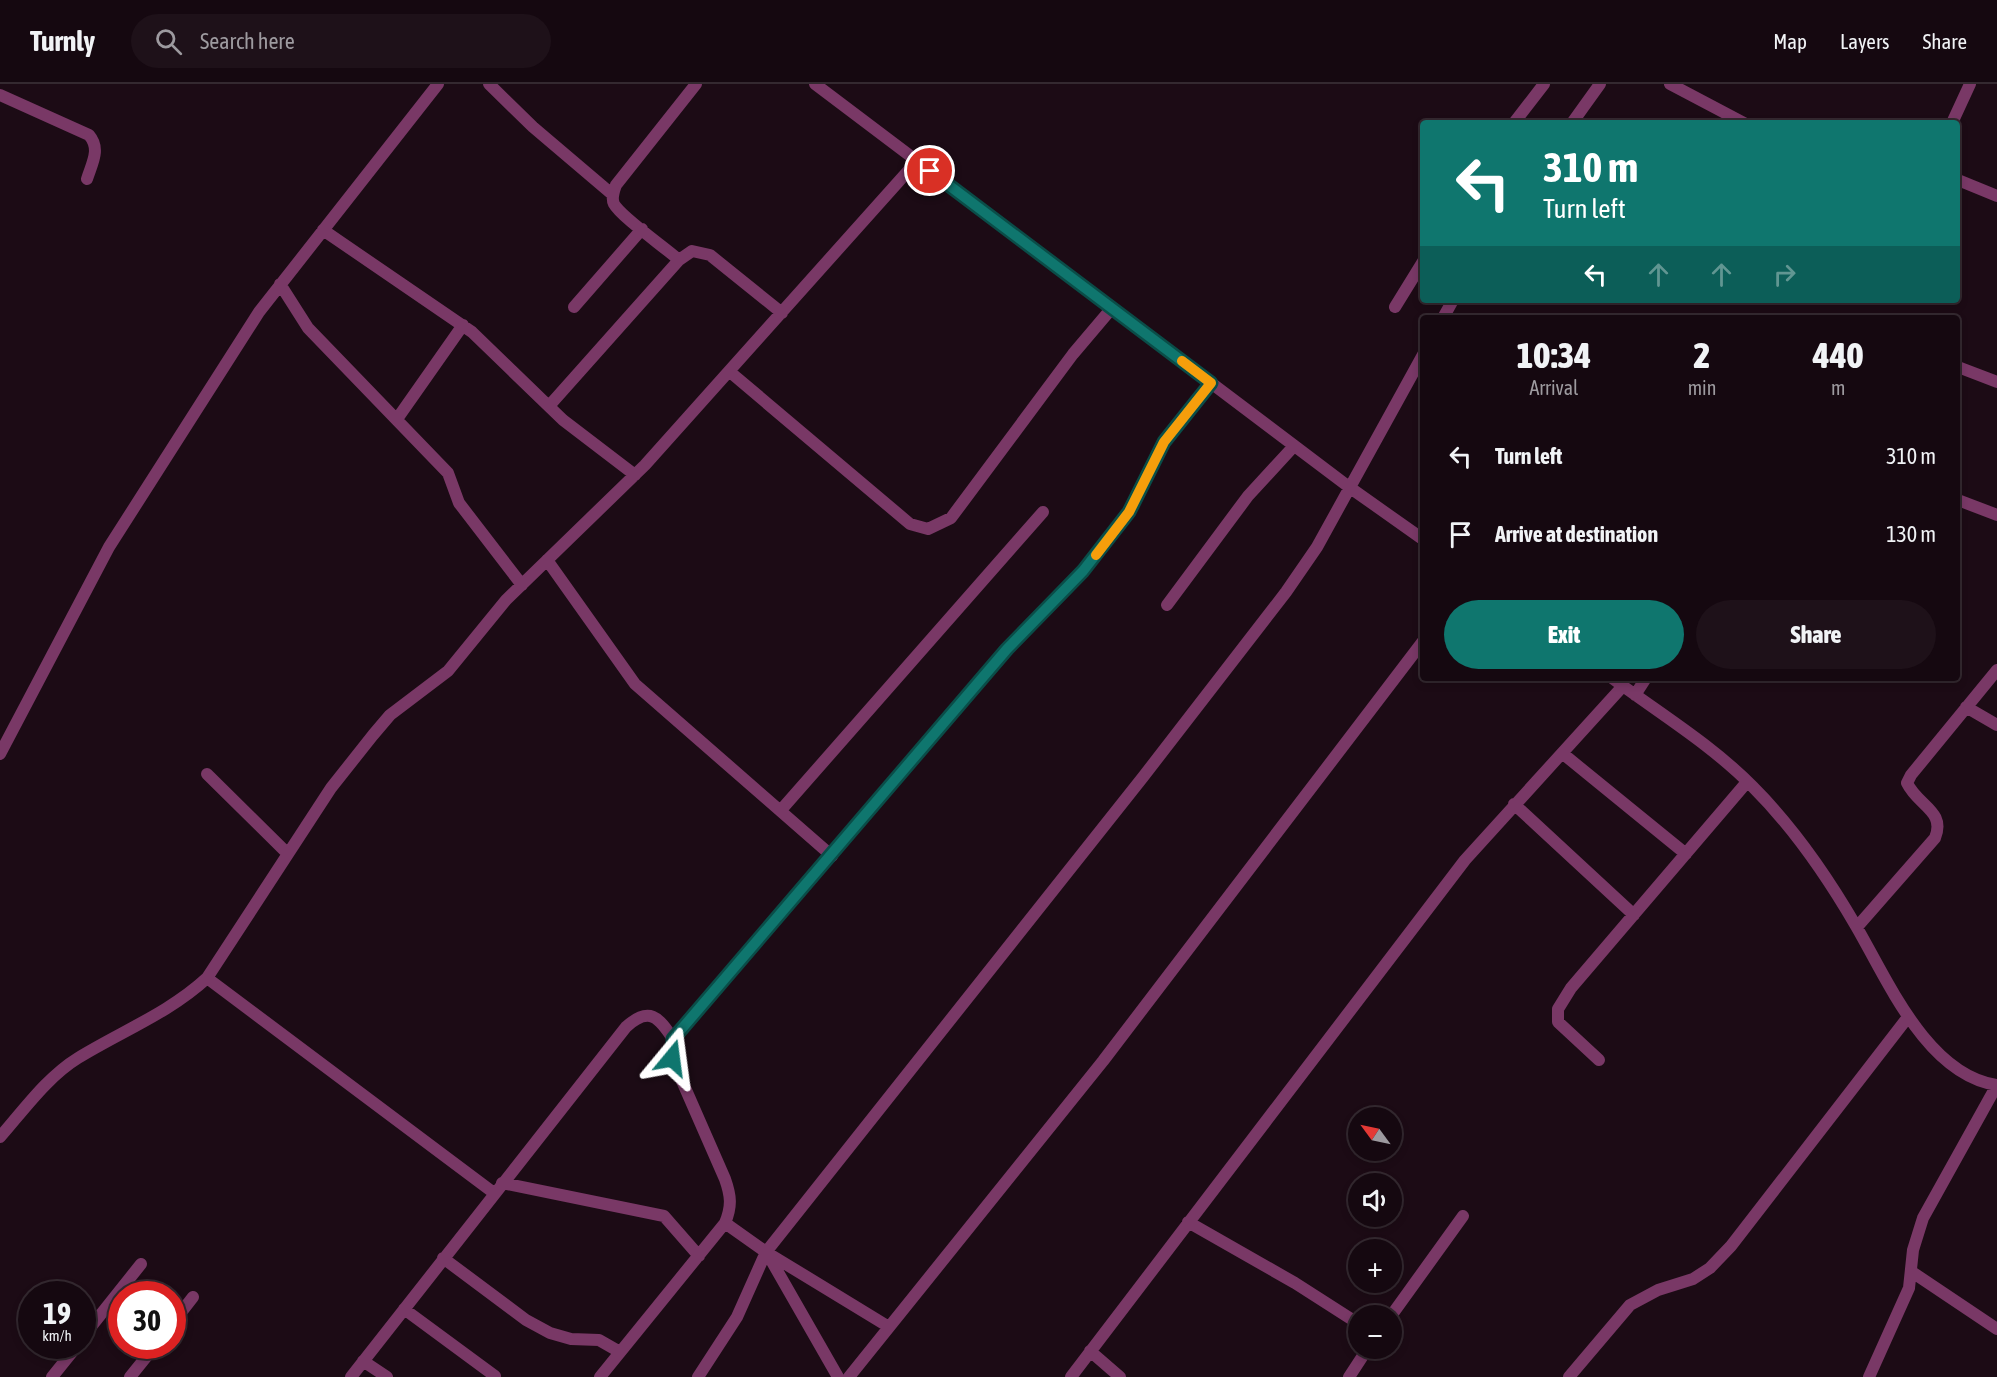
<!DOCTYPE html>
<meta charset="utf-8">
<style>
body{margin:0;font-family:"Asap Condensed",sans-serif;background:#1e1119;color:#f1f3f6;height:100vh;display:flex;flex-direction:column;font-size:22px;white-space:nowrap}
*{box-sizing:border-box;margin:0}
p{font-size:20px;color:#9d9a9f}
.icon{flex:none;width:33px;height:33px;fill:none;stroke:currentColor;stroke-width:2;stroke-linecap:round;stroke-linejoin:round}
.map{position:relative;flex:1;overflow:hidden}
.details{position:absolute;left:1420px;top:231px;width:540px;height:366px;display:flex;flex-direction:column;background:#150810;border-radius:6px;box-shadow:0 3px 9px #0003,0 0 0 2px #342930}
.details>*{flex:none}
.top-card{position:absolute;left:1420px;top:36px;width:540px;height:183px;border-radius:6px;box-shadow:0 3px 9px #0003,0 0 0 2px #342930;background:#0f766e;color:#fff;overflow:hidden}
.needle{width:39px;rotate:303deg}
.tools{position:absolute;left:1348px;top:1023px;display:grid;gap:12px}
.tools a{display:grid;place-items:center;width:54px;height:54px;border-radius:50%;background:#150810;box-shadow:0 3px 9px #0003,0 0 0 2px #342930;font-size:30px}
.speed{position:absolute;left:18px;top:1197px;display:flex;gap:12px;font-size:30px;font-weight:700;text-align:center}
.speed>*{display:grid;place-content:center;width:78px;height:78px;border-radius:50%;background:#150810;box-shadow:0 3px 9px #0003,0 0 0 2px #342930;line-height:1}
.speed small{font-size:15px;font-weight:400}
.speed .limit{border:9px solid #d22;background:#fff;color:#111}
.pin{position:absolute;display:grid;place-items:center;width:51px;height:51px;color:#fff;margin:-26px;border:3px solid #fff;border-radius:50%;box-shadow:0 2px 6px #0007}
.me{position:absolute;width:66px;margin:-33px;rotate:16deg;stroke-linejoin:round;filter:drop-shadow(0 0 4px #0008)}
.turn{display:flex;align-items:center;gap:21px;height:126px;padding:0 24px;font-size:27px}
.turn .icon{width:78px;height:78px;stroke-width:2.5}
.turn b{display:block;font-size:42px;line-height:51px}
.lanes{display:flex;align-items:center;height:57px;padding:0 24px;background:#0003;justify-content:center;gap:30px;direction:ltr}
.lanes .off{opacity:.35}
.eta{display:flex;justify-content:space-evenly;align-items:center;height:102px;text-align:center}
.eta b{font-size:36px;font-weight:800;line-height:42px}
.action{display:flex;gap:12px;margin-top:auto;padding:12px 24px}
.action a{flex:1;height:69px;border-radius:36px;background:#0f766e;color:#fff;font-size:24px;font-weight:800;line-height:69px;text-align:center}
.action a+a{background:#1e1119;color:#f1f3f6}
ul{padding:0;list-style:none}
li{display:flex;align-items:center;gap:18px;height:78px;padding:0 24px}
li div{flex:1}
li b{display:block;font-size:22px}
li em{font-style:normal}
header{display:flex;align-items:center;gap:36px;box-sizing:border-box;height:84px;padding:0 30px;background:#150810;border-bottom:2px solid #342930}
header strong{font-size:28px}
nav{display:flex;gap:33px;margin-inline-start:auto;font-size:21px}
.search{width:420px;height:54px;background:#1e1119;display:flex;align-items:center;gap:15px;box-sizing:border-box;padding:0 21px;border-radius:33px;color:#9d9a9f;font-size:22px}
.map>svg:first-child{display:block}
.lines{fill:none;stroke-linecap:round;stroke-linejoin:round}
.minor{stroke:#793866;stroke-width:12}
.route-casing{stroke:#0a4d48;stroke-width:15}
.route{stroke:#0f766e;stroke-width:10}
.slow{stroke:#f59e0b;stroke-width:10}
</style>
<header>
<strong>Turnly</strong>
<div class="search"><svg class="icon" aria-label="search" viewBox="0 0 24 24"><circle cx="10" cy="10" r="6"/><path d="M15 15l6 6"/></svg>Search here</div>
<nav><a>Map</a><a>Layers</a><a>Share</a></nav>
</header>
<div class="map">
<svg width="1997" height="1293" viewBox="0 0 1997 1293">
<rect width="100%" height="100%" fill="#1c0b15"/>
<g class="lines">
<path class="minor" d="M489 0 533 43 613 111
M815 0 1349 403 1424 456
M1670 0 1744 39
M0 11 89 51C101 65 92 79 87 95
M1514 39 1544 0
M1572 39 1600 0
M1952 39 1970 0
M1958 96 1997 112
M323 146 472 248 563 336 635 391
M679 176C666 164 621 133 614 120 611 114 614 107 616 101L696 0
M280 200 308 244 448 389 459 419 522 501
M574 223 642 145
M1395 223 1424 176
M1443 234 1453 216
M1958 283 1997 298
M730 288 910 440 928 445 951 434 1073 270 1112 224
M549 322 679 176 692 167 710 171 782 229
M397 335 463 241
M1958 416 1997 431
M547 476 635 600 832 772
M1167 521 1248 412 1294 362
M1612 594C1659 629 1712 661 1753 703 1794 744 1827 792 1856 842 1887 895 1927 991 1997 1001
M1635 611 1646 594
M1966 623 1997 641
M1562 669 1686 770
M0 670 109 463 259 228 438 0
M207 690 288 770
M1514 720 1634 831
M781 726 1043 428
M1857 843 1935 754C1946 727 1918 722 1907 699L1911 691 1997 586
M207 894 494 1109
M1599 976 1558 938V925L1571 904 1747 698
M0 1053C23 1027 47 993 78 974 122 947 169 929 207 894L331 704 373 651 390 631 448 587 506 516 645 381 917 77
M502 1099 664 1132 699 1172
M1188 1138 1295 1199 1359 1240
M725 1139 766 1168 889 1243
M767 1169 838 1293
M443 1174 526 1236 550 1249 571 1255 599 1256 620 1268
M1912 1188 1997 1245
M404 1225 495 1292
M1391 1232 1463 1132
M172 1240 193 1213
M82 1254 141 1180
M1090 1267 1120 1293
M363 1277 387 1293
M52 1293 77 1262
M130 1293 155 1262
M351 1293 626 943C649 922 659 933 673 955
M600 1293 725 1139C732 1122 731 1112 725 1095L672 974 673 955 1007 565 1083 487 1129 428 1164 358 1211 299
M698 1293 737 1233 766 1168 1143 693 1286 508 1317 463 1424 269
M849 1293 1103 977 1424 556
M1071 1293 1465 776 1623 602
M1349 1293 1368 1264
M1569 1293 1630 1221 1658 1206 1693 1195 1710 1184 1731 1162 1908 933
M1869 1293 1909 1204 1913 1166 1923 1134 1997 1001"/>
</g>
<g class="lines">
<defs>
<path id="route" d="M672 974 673 955 1007 565 1083 487 1129 428 1164 358 1211 299 930 87"/>
</defs>
<use href="#route" class="route-casing"/>
<use href="#route" class="route"/>
<path class="slow" d="M1096 471 1129 428 1164 358 1211 299 1182 277"/>
</g>
</svg>
<div class="tools">
<a><svg class="needle" viewBox="-14 -14 28 28"><path d="M0-13l5 13h-10z" fill="#e53935"/><path d="M0 13l5-13h-10z" fill="#9d9a9f"/></svg></a>
<a><svg class="icon" aria-label="sound" viewBox="0 0 24 24"><path d="M4 9h4l5-4v14l-5-4H4zM17 9q2 3 0 6"/></svg></a>
<a>+</a>
<a>−</a>
</div>
<div class="speed"><div>19<small>km/h</small></div><div class="limit">30</div></div>
<div class="pin" style="left:930px;top:87px;background:#d93025"><svg class="icon" aria-label="arrive" viewBox="0 0 24 24"><path d="M6 21V4h12l-3 4 3 4H6"/></svg></div>
<svg class="me" style="left:672px;top:974px" viewBox="-20 -20 40 40"><path d="M0-17L14 15 0 8-14 15z" fill="#0f766e" stroke="#fff" stroke-width="4"/></svg>
<div class="top-card">
<div class="turn"><svg class="icon" aria-label="left" viewBox="0 0 24 24"><path d="M17 20v-9H6M10 6l-5 5 5 5"/></svg><div><b>310 m</b>Turn left</div></div>
<div class="lanes"><svg class="icon" aria-label="left" viewBox="0 0 24 24"><path d="M17 20v-9H6M10 6l-5 5 5 5"/></svg><svg class="icon off" aria-label="ahead" viewBox="0 0 24 24"><path d="M12 20V5M6 11l6-6 6 6"/></svg><svg class="icon off" aria-label="ahead" viewBox="0 0 24 24"><path d="M12 20V5M6 11l6-6 6 6"/></svg><svg class="icon off" aria-label="right" viewBox="0 0 24 24"><path d="M7 20v-9h11M14 6l5 5-5 5"/></svg></div>
</div>
<section class="details">
<div class="eta">
<div><b>10:34</b><p>Arrival</p></div>
<div><b>2</b><p>min</p></div>
<div><b>440</b><p>m</p></div>
</div>
<ul>
<li><svg class="icon" aria-label="left" viewBox="0 0 24 24"><path d="M17 20v-9H6M10 6l-5 5 5 5"/></svg><div><b>Turn left</b></div><em>310 m</em></li>
<li><svg class="icon" aria-label="arrive" viewBox="0 0 24 24"><path d="M6 21V4h12l-3 4 3 4H6"/></svg><div><b>Arrive at destination</b></div><em>130 m</em></li>
</ul>
<div class="action"><a>Exit</a><a>Share</a></div>
</section>
</div>
